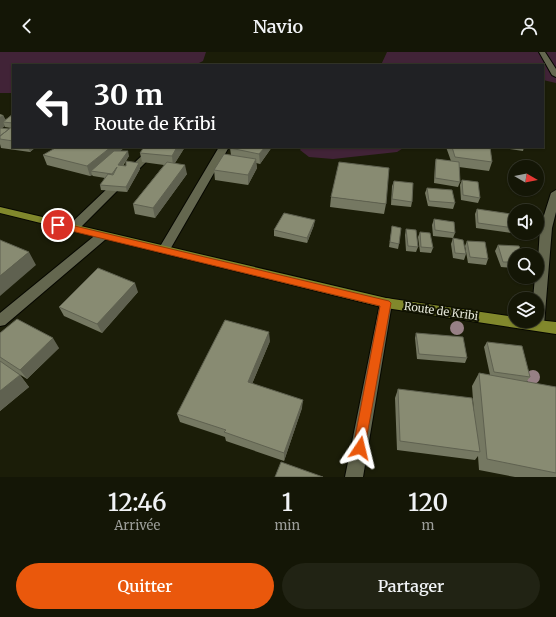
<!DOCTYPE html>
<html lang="fr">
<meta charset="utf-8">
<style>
body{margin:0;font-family:Merriweather,serif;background:#212314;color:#f1f3f6;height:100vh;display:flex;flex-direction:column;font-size:15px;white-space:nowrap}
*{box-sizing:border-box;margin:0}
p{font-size:13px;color:#9d9f9b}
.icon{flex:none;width:22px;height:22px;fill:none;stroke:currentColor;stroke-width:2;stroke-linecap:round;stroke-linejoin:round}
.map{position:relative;height:425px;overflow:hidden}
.side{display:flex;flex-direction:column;background:#141606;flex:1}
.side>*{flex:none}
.hud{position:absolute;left:12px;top:12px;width:532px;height:84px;border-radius:0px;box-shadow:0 1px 3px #0004,0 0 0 1px #333528;background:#202124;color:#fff;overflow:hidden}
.needle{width:26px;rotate:99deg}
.fabs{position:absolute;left:508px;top:108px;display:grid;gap:8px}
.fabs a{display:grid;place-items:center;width:36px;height:36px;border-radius:50%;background:#141606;box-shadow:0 1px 3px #0004,0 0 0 1px #333528;font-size:20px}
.pin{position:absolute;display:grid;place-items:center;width:34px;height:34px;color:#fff;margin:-17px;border:2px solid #fff;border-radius:50%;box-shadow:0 1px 4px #0007}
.me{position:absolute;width:44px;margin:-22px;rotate:10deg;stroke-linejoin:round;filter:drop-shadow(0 0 3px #0008)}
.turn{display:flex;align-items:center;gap:14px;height:84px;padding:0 16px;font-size:18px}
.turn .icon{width:52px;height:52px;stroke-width:2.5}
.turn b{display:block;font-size:28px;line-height:34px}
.eta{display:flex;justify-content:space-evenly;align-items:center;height:68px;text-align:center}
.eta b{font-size:24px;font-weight:600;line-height:28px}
.action{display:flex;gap:8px;margin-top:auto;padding:8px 16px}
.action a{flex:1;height:46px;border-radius:24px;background:#ea580c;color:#fff;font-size:16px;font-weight:600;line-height:46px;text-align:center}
.action a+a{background:#212314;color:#f1f3f6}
header{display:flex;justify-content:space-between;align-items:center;height:52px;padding:0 16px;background:#141606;font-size:18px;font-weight:600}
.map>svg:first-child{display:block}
.green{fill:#412337}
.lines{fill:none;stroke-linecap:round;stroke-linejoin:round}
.minor-casing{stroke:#060700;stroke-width:2}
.primary-casing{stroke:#060700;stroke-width:2}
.minor{fill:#64674f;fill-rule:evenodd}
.primary{fill:#81882c;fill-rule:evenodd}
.tree{fill:#978085}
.wall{fill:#757862;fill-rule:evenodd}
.shaded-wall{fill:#5f6150}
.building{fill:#888b72;stroke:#5f6150}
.route{fill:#ea580c;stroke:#983908}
.labels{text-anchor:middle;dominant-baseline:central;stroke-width:4;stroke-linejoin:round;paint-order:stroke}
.street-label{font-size:11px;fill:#e3e5d7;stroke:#121402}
</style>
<header><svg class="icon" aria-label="back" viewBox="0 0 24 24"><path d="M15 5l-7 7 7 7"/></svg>Navio<svg class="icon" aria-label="person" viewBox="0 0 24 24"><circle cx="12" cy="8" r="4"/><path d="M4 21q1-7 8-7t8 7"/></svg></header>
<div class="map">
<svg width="556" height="425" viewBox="0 0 556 425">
<rect width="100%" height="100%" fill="#1b1d08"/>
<path class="green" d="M0 0H206L203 9 195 13H13V41H0Z
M387 0H556V31L543 28V13H381Z
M302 95H405L397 100 333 107 309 105 300 98Z"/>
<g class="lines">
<defs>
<path id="minor" d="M539 0H545L556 17V25L552 23Z
M151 95H161L77 179H69L67 176 69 173Z
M219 95H229L168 201H160L158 198Z
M556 138V160L552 176 544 273 542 277 537 278 532 277 531 269H537V247H533L535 225H537L540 176 551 141Z
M102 180 106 181 108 184 106 187 5 273 0 274V261L98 181Z
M386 246 391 247 392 251 363 425H345L380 251 381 247Z"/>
<path id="primary" d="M0 155 386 246 515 265V269H537V268L556 270V282L386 256 0 161Z"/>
</defs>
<use href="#minor" class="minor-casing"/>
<use href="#primary" class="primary-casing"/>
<use href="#minor" class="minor"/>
<use href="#primary" class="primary"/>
</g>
<g class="tree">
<circle cx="457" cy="276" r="7"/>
<circle cx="533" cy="325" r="7"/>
</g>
<path class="wall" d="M0 62 3 63 5 68 13 62V95H36L30 100 1 96 0 92ZM5 74V75L11 76 9 77 2 76Z
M125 95 120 99 129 104 123 114 140 117 127 140 101 138 100 133 105 126 93 124 92 123 90 124 47 113 43 103Z
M185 95 175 111 187 122 155 166 135 162 133 152 164 113 142 110 140 101Z
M231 95H272L260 112 256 111 257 116 248 133 215 128 214 118 231 103 230 96Z
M446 95H490L492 110 489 119 459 115 460 130 458 135 434 131 435 112 436 107 451 109Z
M497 95H524L523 99Z
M462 128 480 146 478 151 461 148 460 133Z
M394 129 412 150 411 155 391 153 392 134Z
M427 136 455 151 453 157 428 154 425 141Z
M331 145 386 152 384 162 330 155Z
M477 157 514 176 511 181 476 176 475 162Z
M434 167 455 181 453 186 433 184 432 173Z
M314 173 307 191 274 184V178Z
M392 174 399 192 398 197 389 195Z
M406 177 418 195 416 200 406 199 405 183Z
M420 180 433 196 431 201 420 200 418 185Z
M453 186 466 202 464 208 453 206 451 192Z
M467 189 488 207 486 213 468 211 465 194Z
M498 193 515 203V216L501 215 495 199Z
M138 240 102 281 64 264 59 255Z
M0 281 59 296 27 327 11 317 20 323 29 335 0 359Z
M416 281 467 306 465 311 417 307 415 286Z
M270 289 252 332 302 356 284 409 226 389 225 385 180 370 177 362Z
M487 290 530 325 526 330 556 335V425H515L479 418 478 404 475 408 397 398 395 346 398 337 474 362 472 334 479 321 490 323 484 295Z"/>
<path class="shaded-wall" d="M3 63 7 70H3L5 74 0 77V65Z
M28 95H36L30 100Z
M111 95H125L95 120 91 119 92 123 90 124 87 114Z
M177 95H185L173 114 172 104Z
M265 95H272L260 112 259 102Z
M128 99 129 104 119 118 118 113Z
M256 107 257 116 248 133V123Z
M139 111 140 117 127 140 126 135Z
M185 113 187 122 155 166 153 156Z
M315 168 314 173 307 191V186Z
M29 200 36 213 0 244V224Z
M135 231 138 240 102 281 97 272Z
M269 280 270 289 249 339 248 330Z
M53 286 59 296 27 327 20 318Z
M20 323 29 335 0 359V339Z
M303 348 302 356 284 409V401Z"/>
<path class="building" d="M13 62V71L3 70Z
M13 74V89L0 87V84Z
M0 76 9 77 0 84Z
M57 95H111L87 114 43 103Z
M144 95H177L172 104 140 101Z
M231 95H265L259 102 230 96Z
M452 95H490L492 110 455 105Z
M114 99H128L118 113 126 114V109L139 111 126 135 100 133 108 122 113 123 117 115 112 122 91 119Z
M224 102 256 107 248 123 214 118Z
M436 107 459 110 460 130 435 126Z
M167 110 185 113 153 156 133 152Z
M339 110 389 116 386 152 331 145Z
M462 128 478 130 480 146 463 143Z
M394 129 413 131 412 150 392 147Z
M427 136 452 138 455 151 429 149Z
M477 157 511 162 514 176 478 171Z
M284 161 315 168 307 186 274 178Z
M434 167 454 170 455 181 435 178Z
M392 174 401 176 399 192 390 190Z
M406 177 416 178 418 195 408 194Z
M420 180 430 181 433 196 421 195Z
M453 186 463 188 466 202 455 201Z
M0 188 29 200 0 224Z
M467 189 485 190 488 207 470 205Z
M498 193 519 194 522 203H515V210H503Z
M98 216 135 231 97 272 59 255Z
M17 267 53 286 20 318 0 305V281Z
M225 268 269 280 248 330 303 348 284 401 224 380 226 378 177 362Z
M416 281 463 285 467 306 419 302Z
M487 290 522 294 530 325 494 320Z
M0 309 20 323 0 339Z
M479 321 556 335V421L487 407Z
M398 337 472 346 480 400 400 389Z
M281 410 323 425H275Z"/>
<path class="route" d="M58 170 389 249 391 251 364 400 360 402 355 400 353 396 380 254 55 175 54 173Z"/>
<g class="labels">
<g class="street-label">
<text transform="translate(441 259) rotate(8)">Route de Kribi</text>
</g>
</g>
</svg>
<div class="fabs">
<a><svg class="needle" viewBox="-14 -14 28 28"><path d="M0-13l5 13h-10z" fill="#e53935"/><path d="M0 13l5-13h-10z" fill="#9d9f9b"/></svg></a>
<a><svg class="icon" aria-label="sound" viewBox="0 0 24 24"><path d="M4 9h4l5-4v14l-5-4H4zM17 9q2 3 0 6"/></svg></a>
<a><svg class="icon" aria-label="search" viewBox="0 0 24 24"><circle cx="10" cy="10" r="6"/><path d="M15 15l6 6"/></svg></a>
<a><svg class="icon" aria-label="layers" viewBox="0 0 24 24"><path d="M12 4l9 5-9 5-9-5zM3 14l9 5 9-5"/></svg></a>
</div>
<div class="pin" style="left:58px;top:173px;background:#d93025"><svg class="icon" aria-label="arrive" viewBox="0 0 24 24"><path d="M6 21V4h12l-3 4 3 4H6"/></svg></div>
<svg class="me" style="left:360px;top:396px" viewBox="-20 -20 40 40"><path d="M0-17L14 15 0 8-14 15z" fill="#ea580c" stroke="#fff" stroke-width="4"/></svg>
<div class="hud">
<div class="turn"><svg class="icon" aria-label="left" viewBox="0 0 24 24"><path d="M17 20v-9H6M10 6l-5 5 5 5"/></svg><div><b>30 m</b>Route de Kribi</div></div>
</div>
</div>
<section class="side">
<div class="eta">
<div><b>12:46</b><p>Arrivée</p></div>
<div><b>1</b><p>min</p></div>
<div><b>120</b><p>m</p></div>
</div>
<div class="action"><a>Quitter</a><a>Partager</a></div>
</section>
